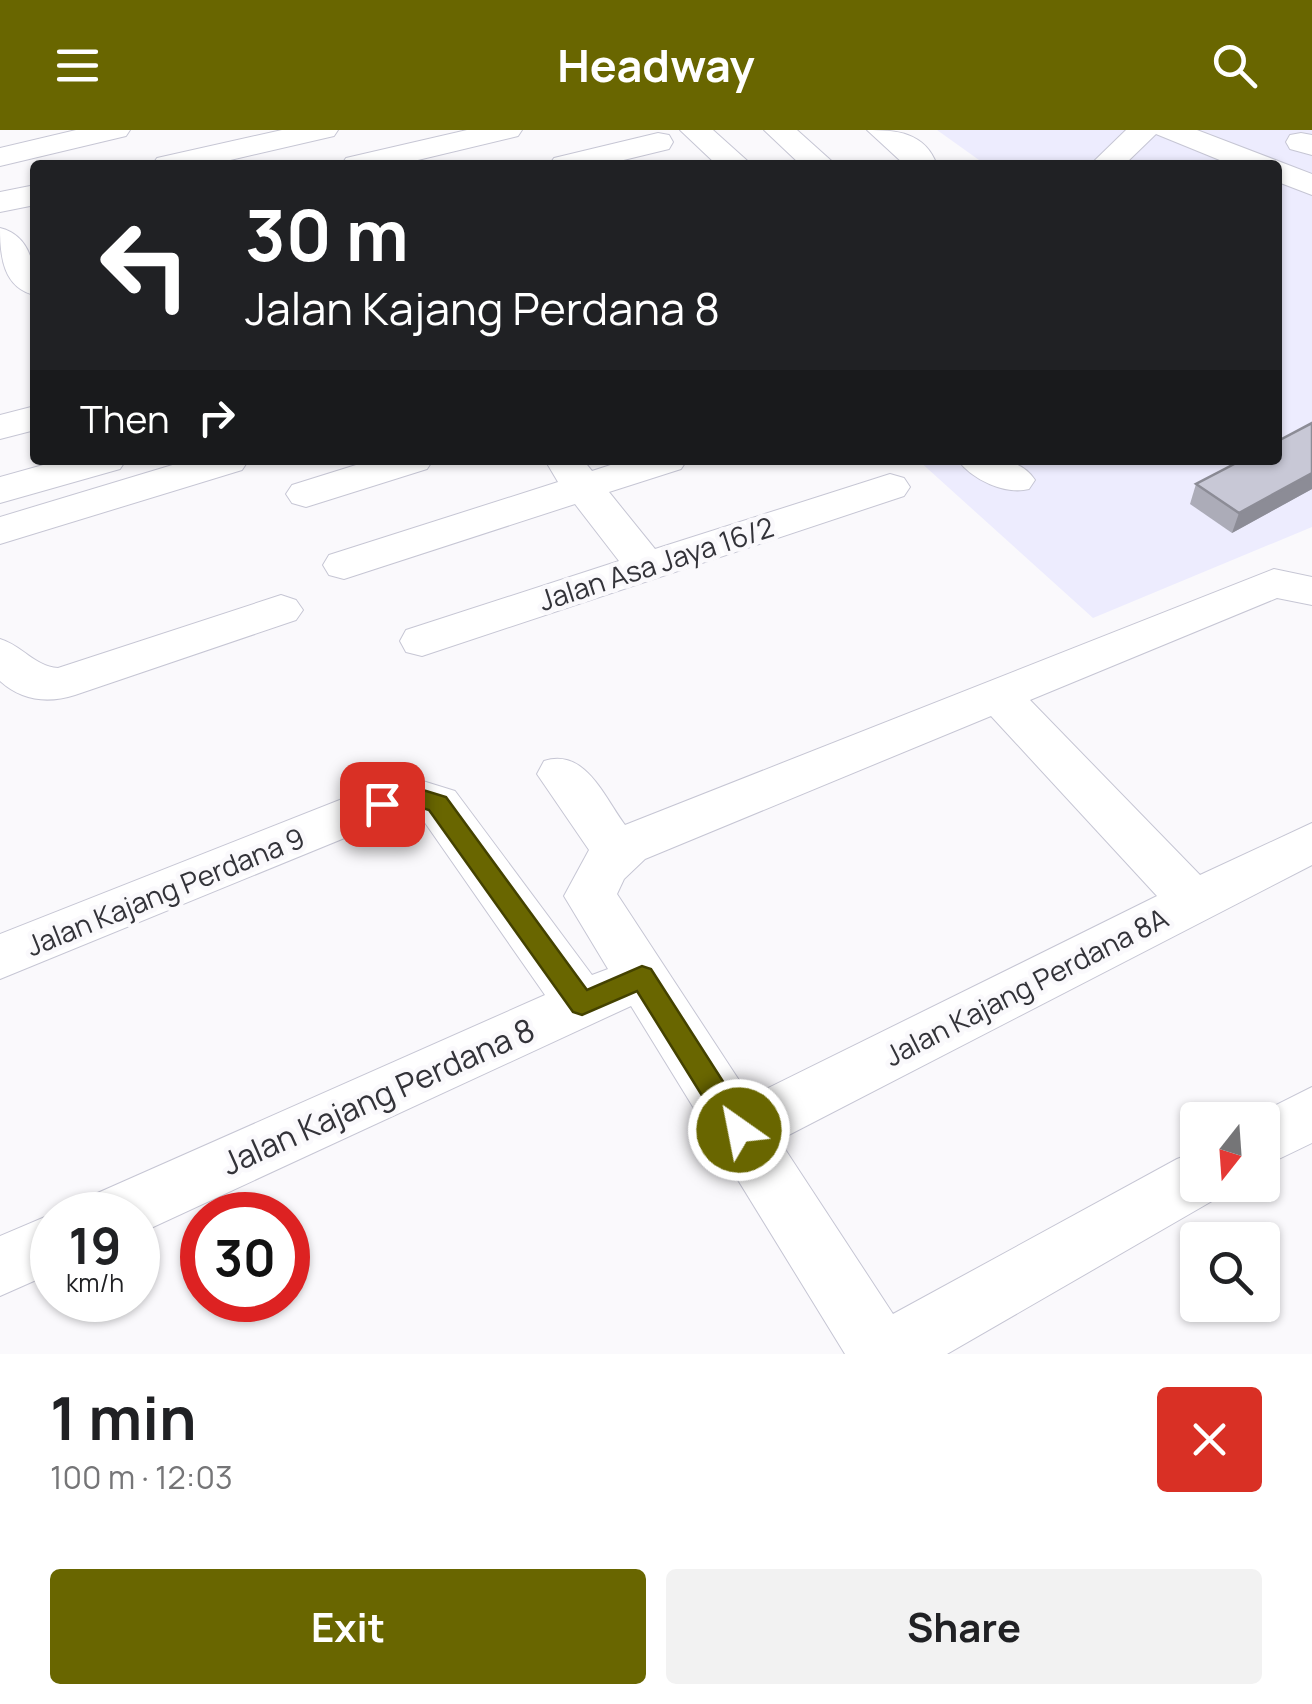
<!DOCTYPE html>
<meta charset="utf-8">
<style>
body{margin:0;font-family:Manrope,sans-serif;background:#f2f2f2;color:#202124;height:100vh;display:flex;flex-direction:column;font-size:38px;white-space:nowrap}
*{box-sizing:border-box;margin:0}
p{font-size:32px;color:#757577}
.icon{flex:none;width:55px;height:55px;fill:none;stroke:currentColor;stroke-width:2;stroke-linecap:round;stroke-linejoin:round}
.map{position:relative;height:1224px;overflow:hidden}
.details{display:flex;flex-direction:column;background:#fff;flex:1}
.details>*{flex:none}
.guide{position:absolute;left:30px;top:30px;width:1252px;height:305px;border-radius:10px;box-shadow:0 2px 8px #0004;background:#202124;color:#fff;overflow:hidden}
.needle{width:65px;rotate:197deg}
.fabs{position:absolute;left:1180px;top:972px;display:grid;gap:20px}
.fabs a{display:grid;place-items:center;width:100px;height:100px;border-radius:10px;background:#fff;box-shadow:0 2px 8px #0004;font-size:50px}
.speed{position:absolute;left:30px;top:1062px;display:flex;gap:20px;font-size:50px;font-weight:700;text-align:center}
.speed>*{display:grid;place-content:center;width:130px;height:130px;border-radius:50%;background:#fff;box-shadow:0 2px 8px #0004;line-height:1}
.speed small{font-size:25px;font-weight:400}
.speed .limit{border:15px solid #d22;background:#fff;color:#111}
.pin{position:absolute;display:grid;place-items:center;width:85px;height:85px;color:#fff;margin:-42px;border-radius:20px;box-shadow:0 5px 15px #0006}
.me{position:absolute;width:110px;margin:-55px;rotate:327deg;stroke-linejoin:round;filter:drop-shadow(0 0 8px #0008)}
.turn{display:flex;align-items:center;gap:35px;height:210px;padding:0 50px;font-size:45px}
.turn .icon{width:130px;height:130px;stroke-width:2.5}
.turn b{display:block;font-size:70px;line-height:85px}
.then{display:flex;align-items:center;height:95px;padding:0 50px;background:#0003;gap:20px;font-size:38px}
.round{display:grid;place-items:center;flex:none;width:105px;height:105px;border-radius:10px;background:#f2f2f2}
.summary{display:flex;align-items:center;justify-content:space-between;height:170px;padding:0 50px}
h1{font-size:60px;font-weight:700;line-height:75px}
.action{display:flex;gap:20px;margin-top:auto;padding:20px 50px}
.action a{flex:1;height:115px;border-radius:10px;background:#696600;color:#fff;font-size:40px;font-weight:700;line-height:115px;text-align:center}
.action a+a{background:#f2f2f2;color:#202124}
header{display:flex;justify-content:space-between;align-items:center;height:130px;padding:0 50px;background:#696600;color:#fff;font-size:45px;font-weight:700}
.map>svg:first-child{display:block}
.built{fill:#edecfe}
.lines{fill:none;stroke-linecap:round;stroke-linejoin:round}
.minor-casing{stroke:#c6c6d4;stroke-width:2}
.minor{fill:#fff;fill-rule:evenodd}
.wall{fill:#acacb8}
.shaded-wall{fill:#8c8c96}
.building{fill:#c8c8d6;stroke:#8c8c96;stroke-width:2.5}
.route{fill:#696600;stroke:#444200;stroke-width:2.5}
.labels{text-anchor:middle;dominant-baseline:central;stroke-width:9;stroke-linejoin:round;paint-order:stroke}
.street-label{font-size:28px;fill:#333339;stroke:#faf9fc}
.near-street-label{font-size:32px;fill:#333339;stroke:#faf9fc}
</style>
<header><svg class="icon" aria-label="menu" viewBox="0 0 24 24"><path d="M4 6h16M4 12h16M4 18h16"/></svg>Headway<svg class="icon" aria-label="search" viewBox="0 0 24 24"><circle cx="10" cy="10" r="6"/><path d="M15 15l6 6"/></svg></header>
<div class="map">
<svg width="1312" height="1224" viewBox="0 0 1312 1224">
<rect width="100%" height="100%" fill="#faf9fc"/>
<path class="built" d="M937 0H1312V397L1093 488 918 330H1278V35H986Z"/>
<g class="lines">
<defs>
<path id="minor" d="M76 0H130L126 6 0 36V18Z
M282 0H338L334 6 209 35H152L157 28Z
M467 0H522L518 6 397 35H341L346 28Z
M680 0H713L752 35H717Z
M764 0H797L836 35H801Z
M867 0C896 0 925 2 937 35H905Z
M1126 0H1197L1312 44V65L1278 52V35H1232L1156 4 1124 35H1090Z
M658 3 669 5 673 12 669 19 603 35H549L554 28Z
M1301 3 1312 5V25L1290 19 1286 12 1290 5Z
M35 55V75L0 82V62Z
M0 98C32 106 35 138 35 165 3 158 0 126 0 98Z
M35 276V300L0 309V285Z
M61 330H126L120 339 0 373V347Z
M189 330 248 331 242 340 0 414V387Z
M372 330H433L427 339 306 377 292 373 286 364 292 355Z
M545 330H583L592 341 626 330H687L681 339 609 362 655 419 890 344 904 348 910 357 904 366 422 526 406 522 400 511 406 500 619 431 575 374 344 449 329 445 323 435 329 425 558 352Z
M958 330C986 330 1018 324 1035 350L1029 359C1006 365 972 350 958 330Z
M1274 439 1312 447V475L1277 468 1030 570 1200 745 1312 693V735L779 1010 893 1184 1177 1029 1198 1021V1055H1225L1219 1067 947 1224H845L631 876 138 1104V1085H84L93 1065 545 865 421 687 413 685 391 689 0 849V804L365 660 413 648 455 661 592 845 608 839 564 766 589 720 537 644 544 631C585 618 603 665 625 695ZM991 586 1157 766 750 967 617 764 624 749 645 729Z
M281 465 296 470 303 480 296 490 75 565C47 574 21 570 0 551V509C23 516 34 536 58 538Z
M1312 957V1013L1262 1037V990H1246Z
M52 1084V1143L0 1166V1106Z"/>
</defs>
<use href="#minor" class="minor-casing"/>
<use href="#minor" class="minor"/>
</g>
<path class="wall" d="M1312 293V359L1232 403 1190 374 1196 354Z"/>
<path class="shaded-wall" d="M1312 343V359L1232 403 1239 383Z"/>
<path class="building" d="M1312 293V343L1239 383 1196 354 1242 330H1278V311Z"/>
<path class="route" d="M413 657 446 667 587 860 642 836 651 839 749 992 753 1000 749 1009 739 1013 729 1009 637 861 582 885 573 882 429 680 413 675 382 682 370 674 374 667Z"/>
<g class="labels">
<g class="street-label">
<text transform="translate(656 433) rotate(-18)">Jalan Asa Jaya 16/2</text>
<text transform="translate(165 761) rotate(-22)">Jalan Kajang Perdana 9</text>
<text transform="translate(1026 856) rotate(-27)">Jalan Kajang Perdana 8A</text>
</g>
<g class="near-street-label">
<text transform="translate(378 966) rotate(-24)">Jalan Kajang Perdana 8</text>
</g>
</g>
</svg>
<div class="fabs">
<a><svg class="needle" viewBox="-14 -14 28 28"><path d="M0-13l5 13h-10z" fill="#e53935"/><path d="M0 13l5-13h-10z" fill="#757577"/></svg></a>
<a><svg class="icon" aria-label="search" viewBox="0 0 24 24"><circle cx="10" cy="10" r="6"/><path d="M15 15l6 6"/></svg></a>
</div>
<div class="speed"><div>19<small>km/h</small></div><div class="limit">30</div></div>
<div class="pin" style="left:382px;top:674px;background:#d93025"><svg class="icon" aria-label="arrive" viewBox="0 0 24 24"><path d="M6 21V4h12l-3 4 3 4H6"/></svg></div>
<svg class="me" style="left:739px;top:1000px" viewBox="-20 -20 40 40"><circle r="17" fill="#696600" stroke="#fff" stroke-width="3"/><path d="M0-11L8 9 0 5-8 9z" fill="#fff"/></svg>
<div class="guide">
<div class="turn"><svg class="icon" aria-label="left" viewBox="0 0 24 24"><path d="M17 20v-9H6M10 6l-5 5 5 5"/></svg><div><b>30 m</b>Jalan Kajang Perdana 8</div></div>
<div class="then">Then<svg class="icon" aria-label="right" viewBox="0 0 24 24"><path d="M7 20v-9h11M14 6l5 5-5 5"/></svg></div>
</div>
</div>
<section class="details">
<div class="summary"><div><h1>1 min</h1><p>100 m · 12:03</p></div><a class="round" style="background:#d93025;color:#fff"><svg class="icon" aria-label="close" viewBox="0 0 24 24"><path d="M6 6l12 12M18 6L6 18"/></svg></a></div>
<div class="action"><a>Exit</a><a>Share</a></div>
</section>
